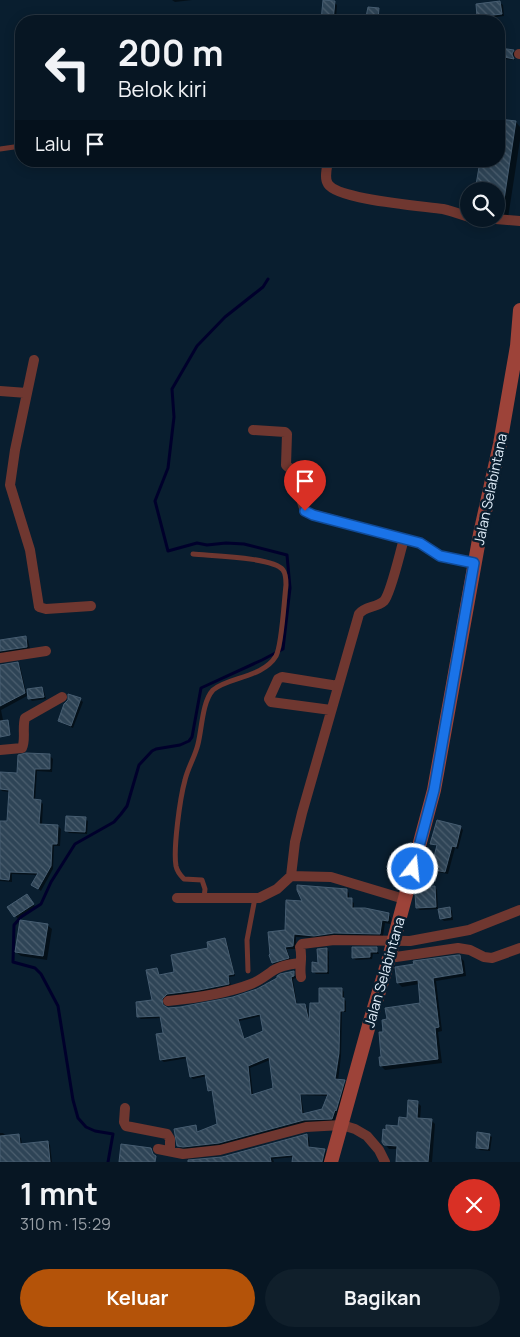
<!DOCTYPE html>
<html lang="id">
<meta charset="utf-8">
<style>
body{margin:0;font-family:Manrope,sans-serif;background:#101f2b;color:#f1f3f6;height:100vh;display:flex;flex-direction:column;font-size:19px;white-space:nowrap}
*{box-sizing:border-box;margin:0}
p{font-size:16px;color:#989fa6}
.icon{flex:none;width:28px;height:28px;fill:none;stroke:currentColor;stroke-width:2;stroke-linecap:round;stroke-linejoin:round}
.map{position:relative;height:1162px;overflow:hidden}
.details{display:flex;flex-direction:column;background:#071623;flex:1}
.details>*{flex:none}
.hud{position:absolute;left:15px;top:15px;width:490px;height:152px;border-radius:20px;box-shadow:0 2px 12px #0003,0 0 0 1px #283541;background:#071623;color:#f1f3f6;overflow:hidden}
.controls{position:absolute;left:460px;top:182px;display:grid;gap:10px}
.controls a{display:grid;place-items:center;width:45px;height:45px;border-radius:50%;background:#071623;box-shadow:0 2px 12px #0003,0 0 0 1px #283541;font-size:25px}
.pin{position:absolute;display:grid;place-items:center;width:42px;height:42px;color:#fff;margin:-51px -21px;border-radius:50% 50% 50% 0;rotate:-45deg;box-shadow:0 0 5px #0007}
.pin .icon{rotate:45deg}
.me{position:absolute;width:55px;margin:-28px;rotate:16deg;stroke-linejoin:round;filter:drop-shadow(0 0 4px #0008)}
.turn{display:flex;align-items:center;gap:18px;height:105px;padding:0 20px;font-size:22px}
.turn .icon{width:65px;height:65px;stroke-width:2.5}
.turn b{display:block;font-size:35px;line-height:42px}
.then{display:flex;align-items:center;height:48px;padding:0 20px;background:#0003;gap:10px;font-size:19px}
.round{display:grid;place-items:center;flex:none;width:52px;height:52px;border-radius:26px;background:#101f2b}
.overview{display:flex;align-items:center;justify-content:space-between;height:85px;padding:0 20px}
h1{font-size:30px;font-weight:700;line-height:38px}
.primary-button{display:flex;gap:10px;margin-top:auto;padding:10px 20px}
.primary-button a{flex:1;height:58px;border-radius:30px;background:#b45309;color:#fff;font-size:20px;font-weight:700;line-height:58px;text-align:center}
.primary-button a+a{background:#101f2b;color:#f1f3f6}
.map>svg:first-child{display:block}
.shadow{fill:#0007;fill-rule:evenodd}
.lines{fill:none;stroke-linecap:round;stroke-linejoin:round}
.stream{stroke:#00002b;stroke-width:3}
.building{fill:url(#building-back-hatch);stroke:#465d71;fill-rule:evenodd}
.lane{stroke:#6f3730;stroke-width:5}
.street{stroke:#6f3730;stroke-width:10}
.secondary{stroke:#9d4339;stroke-width:14}
.route-casing{stroke:#114b97;stroke-width:12}
.route{stroke:#1a73e8;stroke-width:9}
.labels{text-anchor:middle;dominant-baseline:central;stroke-width:5;stroke-linejoin:round;paint-order:stroke}
.street-label{font-size:14px;fill:#e1eefa;stroke:#091e2f}
</style>
<div class="map">
<svg width="520" height="1162" viewBox="0 0 520 1162">
<defs>
<pattern id="building-back-hatch" width="6" height="6" patternUnits="userSpaceOnUse" patternTransform="scale(1.25)"><rect width="6" height="6" fill="#2e4456"/><path d="M-1 5l2 2M0 0l6 6M5-1l2 2" fill="none" stroke="#4c5f6f"/></pattern>
</defs>
<rect width="100%" height="100%" fill="#091e2f"/>
<path class="shadow" d="M172 0H192L175 2Z
M324 1 334 2 337 5 336 18 367 21H322Z
M500 3 503 5 504 16 481 19 478 16Z
M513 51 516 53 514 58 515 60 502 59 500 56Z
M499 120 516 122 520 127V140L508 218 496 216V191H476L481 161H499Z
M25 637 28 640 30 649 0 655V640Z
M17 664 20 666 27 696 1 710 4 725 0 726V666Z
M41 688 44 691 46 699 32 701 30 699Z
M80 699 83 702 73 728 62 723 59 721Z
M50 756 53 759 52 772 37 771 35 801H40L43 804 42 825 58 826 61 829 60 846H54L53 869 41 891 34 885 38 875 12 874V882L0 881V822H8L10 792 2 791 0 789V773L18 774Z
M85 819 88 821 87 834 69 833 66 830Z
M460 827 463 830 458 849 455 848 448 874 438 872 433 863 437 847 432 843Z
M435 887 437 890 438 909 420 910 417 908Z
M346 890 349 893V900L354 903V909L388 914 391 918 390 924 385 923 383 936 318 938 296 937V949H287L291 961 276 966 273 963 287 932 304 902Z
M29 898 35 907 18 919 9 908Z
M450 908 452 911 453 920 444 921 441 918Z
M47 925 52 929 47 960 21 956 16 952Z
M224 939 227 942 235 976 229 977 231 986 163 1001 164 1007 168 1009 233 998 257 990 293 972 295 974 296 978 293 979 297 1005H305L307 1007 310 1020 320 1004 342 989 344 992V999L346 1001V1012H342L341 1056 338 1081H344L346 1083 338 1112 334 1121 222 1145 186 1149 181 1148 178 1145 195 1126 198 1132 219 1125 214 1092 209 1090 207 1076 193 1079 191 1077 188 1058 164 1062 161 1060 165 1034 162 1018 141 1019 138 1017 153 1002 157 969 160 976 176 973ZM261 1016 265 1031 245 1040 239 1021ZM270 1060 274 1089 253 1095 250 1068ZM301 1095 328 1096 323 1110 304 1115Z
M327 949 329 952V974H316L313 971Z
M377 949 379 954H373L372 959 356 960 353 958Z
M460 957 464 961 466 976 436 981 442 1031 438 1032 442 1063 385 1070 381 1066 385 1033 422 1004 419 984 402 987 398 983 397 968Z
M417 1102 421 1106 420 1120H431L435 1124 432 1162H397L398 1149H389L383 1142 409 1119Z
M0 1133H3L5 1135 18 1136 21 1138 22 1145 48 1142 50 1145 52 1162H0Z
M307 1135 309 1138 310 1149 324 1150 327 1153 326 1162H293L294 1157 273 1159 274 1162H189L222 1158Z
M489 1135 492 1137 490 1151 480 1150 477 1147Z"/>
<g class="lines">
<path class="stream" d="M108 1162 113 1134 95 1131 86 1127 78 1118 73 1100 58 1006 41 974 35 968 13 962 14 925 21 917 41 904 51 882 75 844 114 822 121 814 127 806 139 765 152 751 156 749 180 745 189 741 192 737 201 688 262 660 283 649 290 588 287 555 244 544 226 543 207 545 197 543 168 551 155 501 168 468 174 417 172 389 197 346 225 317 263 287 268 279"/>
</g>
<path class="building" d="M323 0 335 1 333 21H321Z
M500 1 502 14 477 17 476 4Z
M368 7 379 8 378 19 366 17Z
M500 48 514 50 512 54 514 59 499 56Z
M499 119 516 121 502 213 496 212V191H475L480 161H499Z
M26 636 27 647 0 651V640Z
M18 662 25 693 0 706V665Z
M42 687 44 697 28 699 27 689Z
M68 694 81 698 71 726 58 721 64 704 68 700Z
M8 720 10 735 0 737V721Z
M26 753 50 754V769H35L33 799 41 800 39 824 58 825 57 844H52L51 866 38 889 31 885 38 873 10 872 9 880 0 879V821H7L9 790 0 789V772L17 773 18 755Z
M66 816 86 817 85 832 65 831Z
M437 820 461 826 456 847 452 846 445 872 434 870 435 865 432 864 437 845 430 844Z
M297 885 347 889V898H352V908H365L389 913 388 921 382 920 380 934 334 933 314 936 294 934 293 946 285 947 289 958 272 963 269 955 270 954 268 932 285 930 286 900 302 901 297 890Z
M435 886 436 907 416 908 415 894 417 887Z
M27 894 34 904 14 917 7 907Z
M450 907 451 917 440 919 438 909Z
M20 920 48 924 43 956 15 952Z
M225 938 234 974 228 975 229 984 199 990 167 994 162 999 163 1005 168 1008 180 1007 233 997 257 989 277 978V976L280 974 294 971V976L291 977 296 1004H305L309 1022 310 1003H319V988H342V998H344V1011H340L339 1053 335 1079 345 1080 336 1111 335 1110 332 1119 304 1120 219 1143 183 1147 177 1146 174 1129 196 1125 197 1132 217 1124 212 1090 208 1091 205 1074 190 1077 186 1056 160 1060 156 1034 163 1033 160 1016 137 1017 136 1002 152 1000 146 970 157 968 159 975 174 972 171 955 208 948 207 942ZM260 1014 263 1031 244 1039 238 1019ZM269 1057 273 1088 251 1095 248 1066ZM300 1094H328L322 1109 302 1114Z
M352 947H377V952H370V957L352 958Z
M327 948V972H312V962L318 963 317 949Z
M458 955H460L463 973 433 978 439 1027 435 1028 438 1059 380 1066 379 1057H381L379 1032H383L382 1020 387 1019 385 1008 420 1003 418 980 397 983 395 967 414 964 413 961Z
M408 1100 418 1101 417 1118 432 1119 428 1162H396L397 1146 384 1145 382 1142 383 1129 386 1130V1125L398 1126 399 1117 407 1118Z
M477 1132 490 1134 488 1149 476 1148Z
M19 1134 20 1144 48 1141 50 1162H0V1136Z
M307 1134 308 1147 325 1149 322 1162H292L293 1155 270 1157 271 1162H188V1160L222 1157Z
M121 1144 151 1148 153 1154 156 1156 155 1162H119Z"/>
<g class="lines">
<path class="lane" d="M0 149 21 146
M193 554C210 556 273 557 283 570 286 574 286 580 286 585 284 601 282 645 276 656 263 678 227 677 213 690 202 702 202 729 198 744 195 757 188 767 185 780 180 798 173 849 176 866 177 871 180 875 184 879L202 880 205 889 204 898
M248 971 247 940 255 898"/>
<path class="street" d="M519 54H520
M328 161C327 168 324 178 328 184 338 200 423 206 443 209 452 211 460 214 469 217
M496 219 520 221
M34 360 15 450 10 485 30 550 39 607 46 609 91 606
M0 391 27 393
M253 430 285 432 287 434 286 465C291 471 299 470 303 476L302 502 305 511 308 513 420 543 440 556 475 563
M0 658 46 651
M331 710 271 702 269 699 278 679 282 677 338 686
M0 750 22 748C26 740 22 728 25 718L62 697
M291 876 295 842 302 813 359 614C365 606 376 608 384 601 391 593 400 552 404 539
M177 898H259L277 889 291 876 331 877 404 899
M389 958 458 948 470 950 484 957 492 958 520 948
M301 977C299 967 303 957 300 947L302 944 334 940 410 941 469 930 520 910
M168 1001C197 998 225 994 251 984 259 981 264 977 271 972 278 966 291 964 300 963
M125 1108 124 1122 126 1126 167 1134 170 1139V1150
M158 1149 183 1154 220 1150 306 1127 342 1125 355 1129 367 1136 379 1150 385 1162"/>
<path class="secondary" d="M331 1162 371 1018 389 958 434 790 480 534 500 444 517 346 520 310"/>
</g>
<g class="lines">
<defs>
<path id="route" d="M305 511 313 515 420 543 440 556 474 563 434 790 413 869"/>
</defs>
<use href="#route" class="route-casing"/>
<use href="#route" class="route"/>
</g>
<g class="labels">
<g class="street-label">
<text transform="translate(490 489) rotate(-78)">Jalan Selabintana</text>
<text transform="translate(384 972) rotate(-74)">Jalan Selabintana</text>
</g>
</g>
</svg>
<div class="controls">
<a><svg class="icon" aria-label="search" viewBox="0 0 24 24"><circle cx="10" cy="10" r="6"/><path d="M15 15l6 6"/></svg></a>
</div>
<div class="pin" style="left:305px;top:511px;background:#d93025"><svg class="icon" aria-label="arrive" viewBox="0 0 24 24"><path d="M6 21V4h12l-3 4 3 4H6"/></svg></div>
<svg class="me" style="left:413px;top:869px" viewBox="-20 -20 40 40"><circle r="17" fill="#1a73e8" stroke="#fff" stroke-width="3"/><path d="M0-11L8 9 0 5-8 9z" fill="#fff"/></svg>
<div class="hud">
<div class="turn"><svg class="icon" aria-label="left" viewBox="0 0 24 24"><path d="M17 20v-9H6M10 6l-5 5 5 5"/></svg><div><b>200 m</b>Belok kiri</div></div>
<div class="then">Lalu<svg class="icon" aria-label="arrive" viewBox="0 0 24 24"><path d="M6 21V4h12l-3 4 3 4H6"/></svg></div>
</div>
</div>
<section class="details">
<div class="overview"><div><h1>1 mnt</h1><p>310 m · 15:29</p></div><a class="round" style="background:#d93025;color:#fff"><svg class="icon" aria-label="close" viewBox="0 0 24 24"><path d="M6 6l12 12M18 6L6 18"/></svg></a></div>
<div class="primary-button"><a>Keluar</a><a>Bagikan</a></div>
</section>
